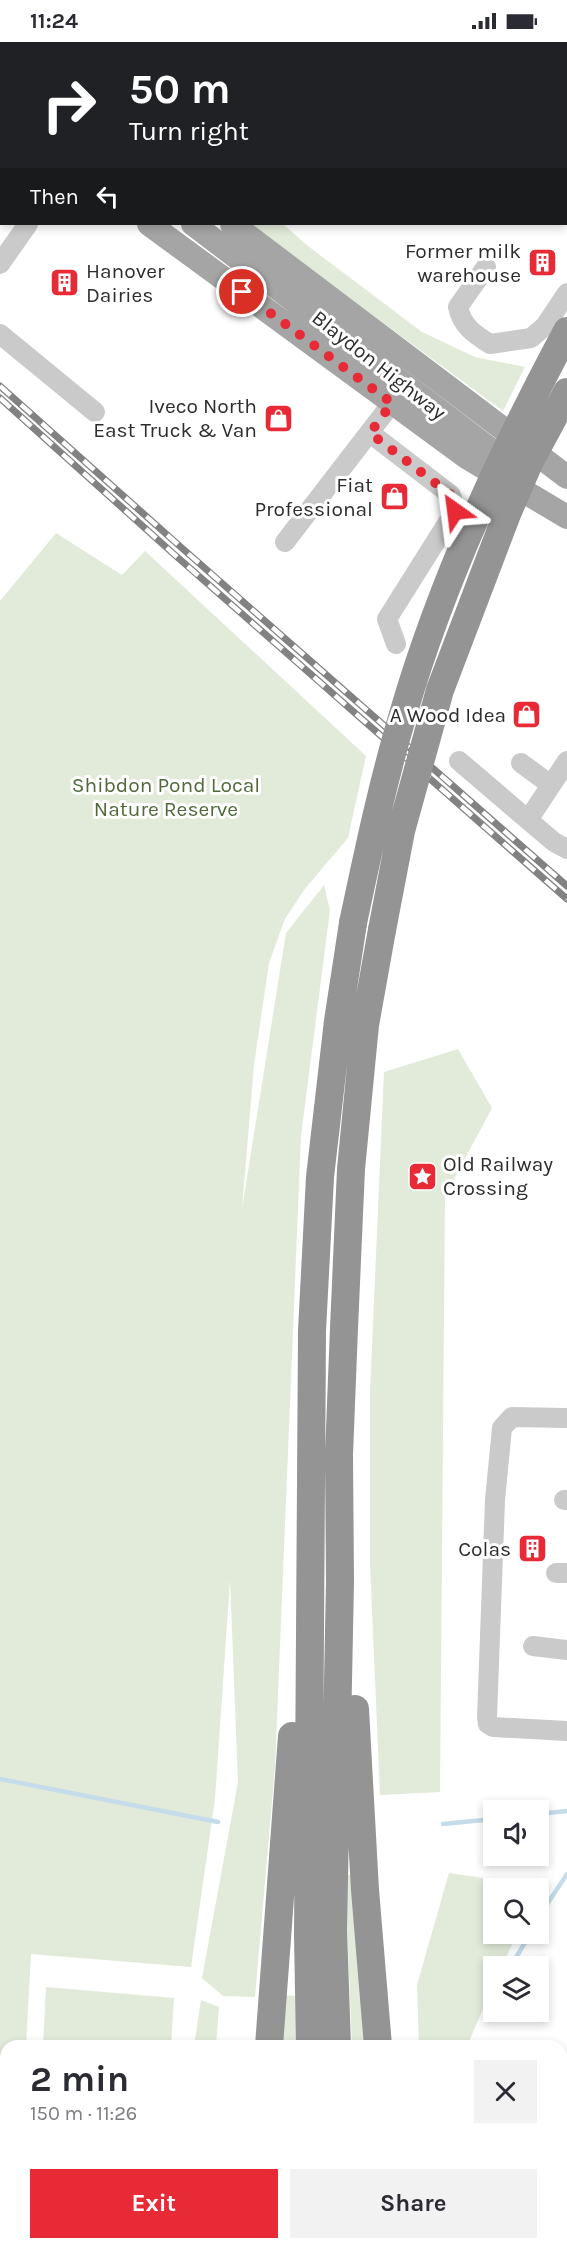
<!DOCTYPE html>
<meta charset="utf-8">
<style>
body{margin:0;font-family:Karla,sans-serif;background:#f2f2f3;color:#2b2b33;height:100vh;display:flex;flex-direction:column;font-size:22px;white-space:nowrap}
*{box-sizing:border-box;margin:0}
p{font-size:20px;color:#7c7c81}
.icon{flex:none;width:33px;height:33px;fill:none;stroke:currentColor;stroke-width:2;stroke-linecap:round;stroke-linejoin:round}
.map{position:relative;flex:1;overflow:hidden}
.panel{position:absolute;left:0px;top:1998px;width:567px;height:210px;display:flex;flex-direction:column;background:#fff;border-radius:18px 18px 0 0;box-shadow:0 3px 9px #0003}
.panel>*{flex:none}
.top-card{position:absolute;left:0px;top:0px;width:567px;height:183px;box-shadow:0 3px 9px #0003;background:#202124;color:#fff;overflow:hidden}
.buttons{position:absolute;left:483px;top:1758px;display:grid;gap:12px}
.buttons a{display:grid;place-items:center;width:66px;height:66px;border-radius:0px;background:#fff;box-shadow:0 3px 9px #0003;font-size:30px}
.pin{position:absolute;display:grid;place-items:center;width:51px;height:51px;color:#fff;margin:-26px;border:3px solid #fff;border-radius:50%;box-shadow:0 2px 6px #0007}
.me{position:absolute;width:66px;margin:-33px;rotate:329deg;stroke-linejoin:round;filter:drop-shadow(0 0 4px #0008)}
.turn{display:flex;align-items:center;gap:21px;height:126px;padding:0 30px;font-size:27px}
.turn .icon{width:78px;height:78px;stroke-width:2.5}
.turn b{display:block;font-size:42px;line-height:51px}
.then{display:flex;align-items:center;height:57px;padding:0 30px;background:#0003;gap:12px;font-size:22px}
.round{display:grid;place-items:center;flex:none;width:63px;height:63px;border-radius:0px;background:#f2f2f3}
.head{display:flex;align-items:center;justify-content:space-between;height:102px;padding:0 30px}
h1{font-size:36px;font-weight:700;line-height:45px}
.primary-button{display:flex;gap:12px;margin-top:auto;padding:12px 30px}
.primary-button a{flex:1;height:69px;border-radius:0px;background:#e82a36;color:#fff;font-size:24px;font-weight:700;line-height:69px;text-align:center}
.primary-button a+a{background:#f2f2f3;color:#2b2b33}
.status{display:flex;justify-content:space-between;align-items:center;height:42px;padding:0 30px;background:#fff;direction:ltr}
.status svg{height:16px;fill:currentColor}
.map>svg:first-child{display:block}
.green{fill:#e2ebd9}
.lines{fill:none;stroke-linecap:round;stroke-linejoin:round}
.stream{stroke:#c5dceb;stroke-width:4.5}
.minor{stroke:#cacaca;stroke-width:20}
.major{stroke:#a5a5a5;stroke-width:24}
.highway{stroke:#949494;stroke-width:28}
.rail-casing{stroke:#828282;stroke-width:7}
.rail{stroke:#fff;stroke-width:4.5;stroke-dasharray:14;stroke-linecap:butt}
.highway-bridge{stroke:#949494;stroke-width:28}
.route{stroke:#e82a36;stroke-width:10;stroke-dasharray:0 18}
.labels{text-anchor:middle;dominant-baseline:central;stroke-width:6;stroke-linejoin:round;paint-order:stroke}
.poi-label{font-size:21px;fill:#2d2d2d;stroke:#fff;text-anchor:end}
.street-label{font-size:21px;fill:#2d2d2d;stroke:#fff}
.park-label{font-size:21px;fill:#4f6939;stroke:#fff}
</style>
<div class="status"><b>11:24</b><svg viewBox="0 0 49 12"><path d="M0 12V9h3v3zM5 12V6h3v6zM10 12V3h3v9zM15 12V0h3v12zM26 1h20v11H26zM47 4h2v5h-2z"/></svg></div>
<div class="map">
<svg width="567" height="2208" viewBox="0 0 567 2208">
<rect width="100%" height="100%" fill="#fff"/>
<path class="green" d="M249 182H283L308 204 422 290 475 315 525 325 503 369Z
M56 491 122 533 145 509 366 714 348 796 304 848 285 877 269 921 254 1023 242 1167 286 891 324 843 330 868 301 1094 275 1725 255 1955 223 1954 202 1936 238 1740 230 1538 215 1757 191 1925 31 1912 26 2004H6V2105L0 2106V559Z
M458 1007 492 1066 445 1154 440 1750 380 1753 370 1522V1350L384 1030Z
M449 1831 537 1844 536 1846H494V1892H517L502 1924H494L493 1944 467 2004H419L417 1943Z
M345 1833H353L366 2004H352Z
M46 1945 174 1956 171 2004H43Z
M282 1953 300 1954V2004H278Z
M201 1958 219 1965 216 2004H194Z
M76 2202H159L158 2207Z
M190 2202H235V2208H190Z
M262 2202H301V2208H262Z
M359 2202H386L387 2208H360Z"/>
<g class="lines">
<path class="stream" d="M0 1737 218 1780
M538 1772 567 1769
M443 1782 494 1777
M538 1876 567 1832
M511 1924 530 1892
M489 1965 494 1957"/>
<path class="minor" d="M258 0 262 2
M101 2 102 0
M566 68 567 70
M0 116 2 117
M0 222 28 182
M486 225 458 265C462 284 474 292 490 302L531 296 545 284 567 251
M0 292 95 370
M370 391 451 453 455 469 387 577 396 602
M285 500 392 361
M459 719 554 800 567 807
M521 721 551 743
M528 778 567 719
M567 1376 512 1375 502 1386 495 1458 487 1676 488 1682 493 1685 567 1689
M564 1458H567
M556 1531H567
M533 1604 567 1608"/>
<path class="major" d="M31 0 33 2
M0 10 2 11
M0 38 2 39
M0 72 2 73
M149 182 468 416 567 475
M193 182 516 427
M232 182 567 435"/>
<path class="highway" d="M355 1667 365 1848 378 2004
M269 2004 292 1694
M310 2004 308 1893 312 1289 320 1135 338 979 353 881
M337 2004 333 1887 340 1540 339 1413 344 1286 351 1127 365 983 382 888
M315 2202V2208
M343 2202V2208
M401 2202 402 2208
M252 2208 253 2202"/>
<defs>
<path id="rail" d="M0 344 183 507 567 844
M0 356 176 514 567 857"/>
</defs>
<use href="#rail" class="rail-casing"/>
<use href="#rail" class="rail"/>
<path class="highway-bridge" d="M353 881C368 810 383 739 404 669 443 536 502 411 567 289
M382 888 401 789 440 648 507 472 529 421 567 350"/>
</g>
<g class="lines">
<path class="route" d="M242 250 392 361 370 391 451 453 455 469"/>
</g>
<defs>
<symbol id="building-square" viewBox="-11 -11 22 22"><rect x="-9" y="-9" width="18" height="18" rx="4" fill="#e82a36" stroke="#fff"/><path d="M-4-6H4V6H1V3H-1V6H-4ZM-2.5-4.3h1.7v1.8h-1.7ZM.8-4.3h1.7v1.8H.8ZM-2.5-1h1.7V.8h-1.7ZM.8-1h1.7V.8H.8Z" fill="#fff"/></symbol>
<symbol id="shop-square" viewBox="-11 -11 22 22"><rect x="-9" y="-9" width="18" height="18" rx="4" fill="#e82a36" stroke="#fff"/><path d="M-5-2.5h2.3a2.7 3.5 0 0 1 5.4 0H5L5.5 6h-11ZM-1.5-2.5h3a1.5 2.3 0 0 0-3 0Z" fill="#fff"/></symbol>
<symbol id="sight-square" viewBox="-11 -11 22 22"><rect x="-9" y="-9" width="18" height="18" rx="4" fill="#e82a36" stroke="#fff"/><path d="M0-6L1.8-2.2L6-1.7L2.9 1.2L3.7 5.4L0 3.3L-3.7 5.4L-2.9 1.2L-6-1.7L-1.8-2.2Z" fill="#fff"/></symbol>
</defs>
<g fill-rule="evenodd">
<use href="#building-square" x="526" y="204" width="33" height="33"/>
<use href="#building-square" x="48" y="224" width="33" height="33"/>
<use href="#shop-square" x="262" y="360" width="33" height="33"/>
<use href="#shop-square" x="378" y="438" width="33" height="33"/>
<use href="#shop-square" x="510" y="656" width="33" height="33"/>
<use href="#sight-square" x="406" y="1118" width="33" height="33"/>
<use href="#building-square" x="516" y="1490" width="33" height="33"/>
</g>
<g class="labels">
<g class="poi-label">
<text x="521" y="209">Former milk<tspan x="521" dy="24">warehouse</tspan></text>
<text x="86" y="229" text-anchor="start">Hanover<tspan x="86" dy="24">Dairies</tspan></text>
<text x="257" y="364">Iveco North<tspan x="257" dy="24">East Truck &amp; Van</tspan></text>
<text x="373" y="443">Fiat<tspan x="373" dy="24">Professional</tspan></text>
<text x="506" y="673">A Wood Idea</text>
<text x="443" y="1122" text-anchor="start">Old Railway<tspan x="443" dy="24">Crossing</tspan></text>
<text x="511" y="1507">Colas</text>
</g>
<g class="street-label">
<text transform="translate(379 323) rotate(38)">Blaydon Highway</text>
</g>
<g class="park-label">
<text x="166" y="743">Shibdon Pond Local<tspan x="166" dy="24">Nature Reserve</tspan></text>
</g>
</g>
</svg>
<div class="buttons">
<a><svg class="icon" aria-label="sound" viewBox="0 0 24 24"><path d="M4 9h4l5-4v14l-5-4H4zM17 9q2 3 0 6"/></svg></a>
<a><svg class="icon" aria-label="search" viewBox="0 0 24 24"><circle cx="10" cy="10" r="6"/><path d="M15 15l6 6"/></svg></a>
<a><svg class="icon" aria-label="layers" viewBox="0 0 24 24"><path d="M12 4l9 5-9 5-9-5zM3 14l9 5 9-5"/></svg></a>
</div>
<div class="pin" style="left:242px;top:250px;background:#d93025"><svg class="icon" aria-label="arrive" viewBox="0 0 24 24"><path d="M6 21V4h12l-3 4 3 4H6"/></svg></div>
<svg class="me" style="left:455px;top:469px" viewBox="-20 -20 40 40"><path d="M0-17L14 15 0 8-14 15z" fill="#e82a36" stroke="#fff" stroke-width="4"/></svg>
<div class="top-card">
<div class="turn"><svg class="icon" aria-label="right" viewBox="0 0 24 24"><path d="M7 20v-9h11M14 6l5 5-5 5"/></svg><div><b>50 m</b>Turn right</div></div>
<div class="then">Then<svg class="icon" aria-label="left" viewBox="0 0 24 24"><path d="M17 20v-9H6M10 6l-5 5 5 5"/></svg></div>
</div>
<section class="panel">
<div class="head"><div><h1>2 min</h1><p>150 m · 11:26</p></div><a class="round"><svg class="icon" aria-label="close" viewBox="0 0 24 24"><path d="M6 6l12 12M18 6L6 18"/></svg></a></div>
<div class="primary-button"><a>Exit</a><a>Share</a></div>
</section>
</div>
